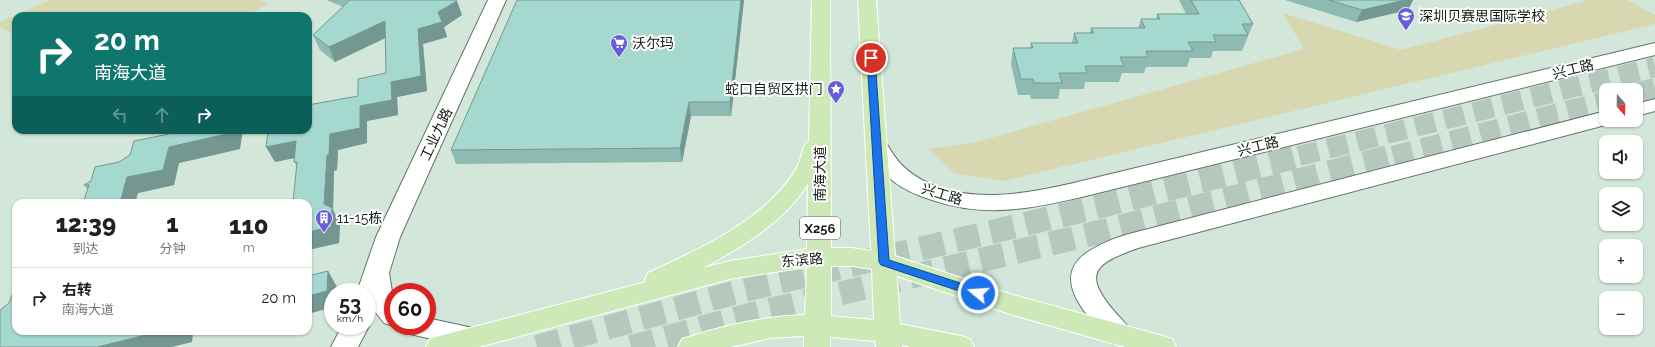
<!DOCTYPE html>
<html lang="zh">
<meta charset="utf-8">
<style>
body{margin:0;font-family:Raleway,"Noto Sans SC",sans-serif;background:#f6f6f6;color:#202124;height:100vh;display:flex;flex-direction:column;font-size:15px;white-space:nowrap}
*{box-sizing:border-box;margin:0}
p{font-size:13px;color:#757577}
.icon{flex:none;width:22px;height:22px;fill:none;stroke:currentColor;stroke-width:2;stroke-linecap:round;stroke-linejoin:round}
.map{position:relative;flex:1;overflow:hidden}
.side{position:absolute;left:12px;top:199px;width:300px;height:136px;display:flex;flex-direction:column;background:#fff;border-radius:12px;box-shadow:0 1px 3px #0004}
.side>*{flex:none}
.top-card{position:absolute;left:12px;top:12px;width:300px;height:122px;border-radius:12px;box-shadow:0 1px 3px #0004;background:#0f766e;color:#fff;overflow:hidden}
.needle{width:26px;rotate:160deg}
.tools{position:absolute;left:1599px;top:83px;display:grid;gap:8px}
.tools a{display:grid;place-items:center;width:44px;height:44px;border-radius:8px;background:#fff;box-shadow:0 1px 3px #0004;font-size:20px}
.speed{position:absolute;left:324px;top:283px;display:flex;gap:8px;font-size:20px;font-weight:700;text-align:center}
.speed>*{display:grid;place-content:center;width:52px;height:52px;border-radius:50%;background:#fff;box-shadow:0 1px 3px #0004;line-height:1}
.speed small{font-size:10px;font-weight:400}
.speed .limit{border:6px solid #d22;background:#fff;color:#111}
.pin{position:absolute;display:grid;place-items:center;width:34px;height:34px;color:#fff;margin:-17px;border:2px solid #fff;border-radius:50%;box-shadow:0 1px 4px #0007}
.me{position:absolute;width:44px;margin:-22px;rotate:288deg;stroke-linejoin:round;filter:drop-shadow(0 0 3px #0008)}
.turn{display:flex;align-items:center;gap:14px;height:84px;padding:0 16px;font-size:18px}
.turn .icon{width:52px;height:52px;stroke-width:2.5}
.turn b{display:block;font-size:28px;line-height:34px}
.lanes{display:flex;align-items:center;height:38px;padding:0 16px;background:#0003;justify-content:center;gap:20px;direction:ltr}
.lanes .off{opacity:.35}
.eta{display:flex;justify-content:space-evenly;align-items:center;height:68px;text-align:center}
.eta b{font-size:24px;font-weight:800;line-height:28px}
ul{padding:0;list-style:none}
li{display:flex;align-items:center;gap:12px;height:60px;padding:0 16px;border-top:1px solid #e0e0e0}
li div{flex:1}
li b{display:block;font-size:15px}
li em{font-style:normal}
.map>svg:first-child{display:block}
.green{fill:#d7d7b0}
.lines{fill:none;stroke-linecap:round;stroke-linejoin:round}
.highway-tunnel-far1{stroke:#b5c8bd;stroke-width:20;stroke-dasharray:20 10;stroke-linecap:butt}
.highway-tunnel{stroke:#b5c8bd;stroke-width:24;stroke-dasharray:24 12;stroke-linecap:butt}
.minor-casing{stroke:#617468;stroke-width:2}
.major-casing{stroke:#fff;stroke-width:2}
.minor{fill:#fff;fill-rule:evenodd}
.major{fill:#cde9b7;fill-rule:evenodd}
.wall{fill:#8ebab2}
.shaded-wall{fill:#749791}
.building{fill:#a5d8cf;stroke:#749791}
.route{fill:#1a73e8;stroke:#114b97}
.labels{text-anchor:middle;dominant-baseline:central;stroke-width:4;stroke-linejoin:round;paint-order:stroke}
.shield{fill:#fff;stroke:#5a5f5c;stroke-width:1}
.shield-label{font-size:13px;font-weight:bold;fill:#131b16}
.poi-label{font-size:14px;fill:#131b16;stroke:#fff;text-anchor:start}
.street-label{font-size:14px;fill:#131b16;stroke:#fff}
</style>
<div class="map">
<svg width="1655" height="347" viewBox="0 0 1655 347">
<rect width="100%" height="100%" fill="#d2e7da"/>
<path class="green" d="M51 0H259L268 4 245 16H16V36L0 27V22Z
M1589 0H1627L1655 15V24L1004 181 954 173 928 149 973 143 1304 49 1283 13 1401 50Z"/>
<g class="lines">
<path class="highway-tunnel-far1" d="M1636 93 1655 88
M1299 156 1655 67
M1393 156 1606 101"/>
<path class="highway-tunnel" d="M537 347 744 290 1089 209 1303 155
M631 347 753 314 1104 231 1397 155"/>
<defs>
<path id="minor" d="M488 0H506L400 237 389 273 393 298V326L384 323 373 309 367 311V292H357L376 237Z
M1655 43V55L1090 195C1035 208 987 219 932 200 900 190 882 177 866 146L869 141 877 139 885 141C891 151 896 160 905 168 954 211 1033 193 1090 179Z
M1655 99V111L1636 116V104Z
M1606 111V120H1615L1613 123 1138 248C1098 263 1080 271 1114 311 1121 319 1128 325 1133 335L1129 342C1123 345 1118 346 1112 343 1104 338 1093 322 1087 315 1051 268 1081 250 1125 235Z
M427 318 482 330 486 338 482 346 465 347 406 333 402 326H427Z
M367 322 369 326 358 347H331L342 326H367Z"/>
<path id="major" d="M812 0H830L831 248H852L871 251 858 0H876L895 256 1013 295 1163 336 1172 339 1176 347H1125L1013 315 897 276 900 324 961 336 970 339 974 347H911L902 345V347H876L875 341 830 337V347H804V336L771 338 731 347H678L682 339C721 326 763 316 805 315L807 267 730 279 479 347H426L430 339 439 336 646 282 645 280 648 273C691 253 738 232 772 199 782 189 792 178 798 165 802 157 802 145 809 141ZM808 184 807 249 730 261 703 268C742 247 784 222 808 184ZM831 266H852L872 269 874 320 831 316Z"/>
</defs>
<use href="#minor" class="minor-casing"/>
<use href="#major" class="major-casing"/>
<use href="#minor" class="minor"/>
<use href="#major" class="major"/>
</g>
<path class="wall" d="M327 0H455L462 15 444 27 447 37 423 44 427 91 397 97 398 115 367 121V143L338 150 337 170 334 171 333 210 340 224 339 243 308 250 296 166 294 158 275 162 386 73V38L335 62 320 50 313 35 343 7Z
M744 0 731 116H691L682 162 456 164 451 150Z
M1179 0H1239L1253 24 1242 51H1213L1211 58H1190L1187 67H1146L1144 73H1122L1119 82H1085L1084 89H1060L1058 99H1031L1030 95H1018L1011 64 1013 48H1030L1031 43H1072L1074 33H1090L1091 28H1138L1141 19H1156L1157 14H1186Z
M1285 0H1413L1408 10 1356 22Z
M240 149 179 163 174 185 138 193 135 203H83L88 190 84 185 91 181Z"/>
<path class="shaded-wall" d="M741 0H744L731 116 730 102Z
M1405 0H1413L1408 10 1356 22 1362 10Z
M457 1 462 15 444 27 447 37 423 44 427 91 397 97 398 115 367 121V143L338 150 337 170 334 171 333 210 340 224 339 243 308 250V232L324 204 327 155 330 134 360 106 391 82 418 29 438 12Z
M385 21 391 35 335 62 329 47Z
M689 102 691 116 682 162 680 148Z
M232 130H243L240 149 179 163 174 185 138 193 135 203H114L115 200 127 177 169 147Z
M296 141 304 156 275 162 266 147Z
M328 271 337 287 336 292H333V307L308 314V296Z
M162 331H201L193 333 192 342 172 347H97Z"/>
<path class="building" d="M350 0H455L457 1 438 12 442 22 418 29 421 76 391 82 392 100 360 106V128L330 134 329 155H327L324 204 332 208 331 227 308 232V203H293L297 162H294L296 141 266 147 268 130H308V105L358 96V79L386 73 385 21 329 47 313 35Z
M517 0H741L730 102H689L680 148 451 150Z
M1191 0H1239L1253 24H1242L1248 35H1213L1216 42H1188L1193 51H1146L1148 57H1120L1124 66H1085L1087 73H1059L1062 83H1034L1033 79H1021L1013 48H1033L1031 43H1078L1074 33H1094L1091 28H1145L1141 19H1160L1157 14H1199Z
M1329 0H1405L1362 10Z
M170 130H232L231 133 169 147 163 170 127 177 121 199 115 200 114 203H83L89 185H84L91 181 95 167 119 162 130 155 134 141 169 134Z
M328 271 327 291 308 296V276Z
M16 284V331H162L97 347H0V310L9 303Z"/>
<path class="route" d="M871 56 875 58 889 260 982 290 983 293 982 296H974L881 265 879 262 867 58Z"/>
<defs>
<symbol id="school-pin" viewBox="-11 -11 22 30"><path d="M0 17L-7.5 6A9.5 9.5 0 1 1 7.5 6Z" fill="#675ed8" stroke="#fff"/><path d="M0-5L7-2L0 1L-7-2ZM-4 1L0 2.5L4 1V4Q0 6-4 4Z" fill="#fff"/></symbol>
<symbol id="supermarket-pin" viewBox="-11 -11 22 30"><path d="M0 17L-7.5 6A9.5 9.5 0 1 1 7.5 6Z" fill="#675ed8" stroke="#fff"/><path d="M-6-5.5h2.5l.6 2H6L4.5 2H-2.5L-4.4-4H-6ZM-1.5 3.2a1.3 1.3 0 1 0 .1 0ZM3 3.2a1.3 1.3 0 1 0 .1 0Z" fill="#fff"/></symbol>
<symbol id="sight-pin" viewBox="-11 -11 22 30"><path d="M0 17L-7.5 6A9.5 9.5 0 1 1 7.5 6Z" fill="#675ed8" stroke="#fff"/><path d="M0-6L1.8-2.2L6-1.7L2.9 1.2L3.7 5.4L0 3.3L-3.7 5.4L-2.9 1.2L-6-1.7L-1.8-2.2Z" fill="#fff"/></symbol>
<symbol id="building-pin" viewBox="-11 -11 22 30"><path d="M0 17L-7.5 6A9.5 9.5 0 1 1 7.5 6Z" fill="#675ed8" stroke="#fff"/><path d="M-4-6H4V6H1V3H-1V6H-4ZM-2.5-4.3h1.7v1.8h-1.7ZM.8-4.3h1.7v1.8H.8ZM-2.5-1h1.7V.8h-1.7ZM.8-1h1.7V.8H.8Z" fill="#fff"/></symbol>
</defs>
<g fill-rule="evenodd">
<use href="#school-pin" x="1396" y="6" width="20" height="27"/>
<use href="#supermarket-pin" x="609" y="33" width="20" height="27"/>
<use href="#sight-pin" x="826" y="79" width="20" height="27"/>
<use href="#building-pin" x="314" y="208" width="20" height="27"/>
</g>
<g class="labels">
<rect class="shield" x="800" y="217" width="40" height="22" rx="3"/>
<g class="shield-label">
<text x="820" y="228">X256</text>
</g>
<g class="poi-label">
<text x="1419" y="16">深圳贝赛思国际学校</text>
<text x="632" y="43">沃尔玛</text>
<text x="823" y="89" text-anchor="end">蛇口自贸区拱门</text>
<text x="337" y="218">11-15栋</text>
</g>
<g class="street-label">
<text transform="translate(1573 69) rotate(-14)">兴工路</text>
<text transform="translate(436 134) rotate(-65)">工业九路</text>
<text transform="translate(1258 146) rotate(-14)">兴工路</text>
<text transform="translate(820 174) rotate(-90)">南海大道</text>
<text transform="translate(942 194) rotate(17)">兴工路</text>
<text transform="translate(802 260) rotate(-5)">东滨路</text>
</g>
</g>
</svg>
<div class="tools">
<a><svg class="needle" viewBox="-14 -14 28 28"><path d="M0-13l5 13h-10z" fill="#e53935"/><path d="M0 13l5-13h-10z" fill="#757577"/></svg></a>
<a><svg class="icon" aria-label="sound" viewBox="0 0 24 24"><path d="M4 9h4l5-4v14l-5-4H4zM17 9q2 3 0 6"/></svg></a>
<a><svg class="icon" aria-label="layers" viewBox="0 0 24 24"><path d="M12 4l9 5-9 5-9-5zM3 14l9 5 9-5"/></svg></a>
<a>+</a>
<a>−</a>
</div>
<div class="speed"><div>53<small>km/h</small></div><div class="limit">60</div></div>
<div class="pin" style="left:871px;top:58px;background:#d93025"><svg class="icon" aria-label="arrive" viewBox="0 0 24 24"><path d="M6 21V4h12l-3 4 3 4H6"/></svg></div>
<svg class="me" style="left:978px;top:293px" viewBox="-20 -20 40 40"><circle r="17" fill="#1a73e8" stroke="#fff" stroke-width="3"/><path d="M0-11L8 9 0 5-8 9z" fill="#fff"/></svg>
<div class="top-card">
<div class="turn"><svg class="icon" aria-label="right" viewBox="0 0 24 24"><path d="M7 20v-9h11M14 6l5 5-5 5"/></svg><div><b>20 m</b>南海大道</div></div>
<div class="lanes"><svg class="icon off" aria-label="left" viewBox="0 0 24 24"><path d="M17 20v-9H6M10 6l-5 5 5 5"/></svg><svg class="icon off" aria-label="ahead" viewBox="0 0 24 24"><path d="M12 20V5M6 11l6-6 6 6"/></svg><svg class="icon" aria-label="right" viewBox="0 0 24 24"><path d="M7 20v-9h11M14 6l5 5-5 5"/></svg></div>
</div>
<section class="side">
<div class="eta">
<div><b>12:39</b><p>到达</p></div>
<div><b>1</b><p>分钟</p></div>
<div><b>110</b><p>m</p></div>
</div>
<ul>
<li><svg class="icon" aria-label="right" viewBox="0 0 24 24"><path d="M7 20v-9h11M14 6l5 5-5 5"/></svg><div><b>右转</b><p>南海大道</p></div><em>20 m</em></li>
</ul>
</section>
</div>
